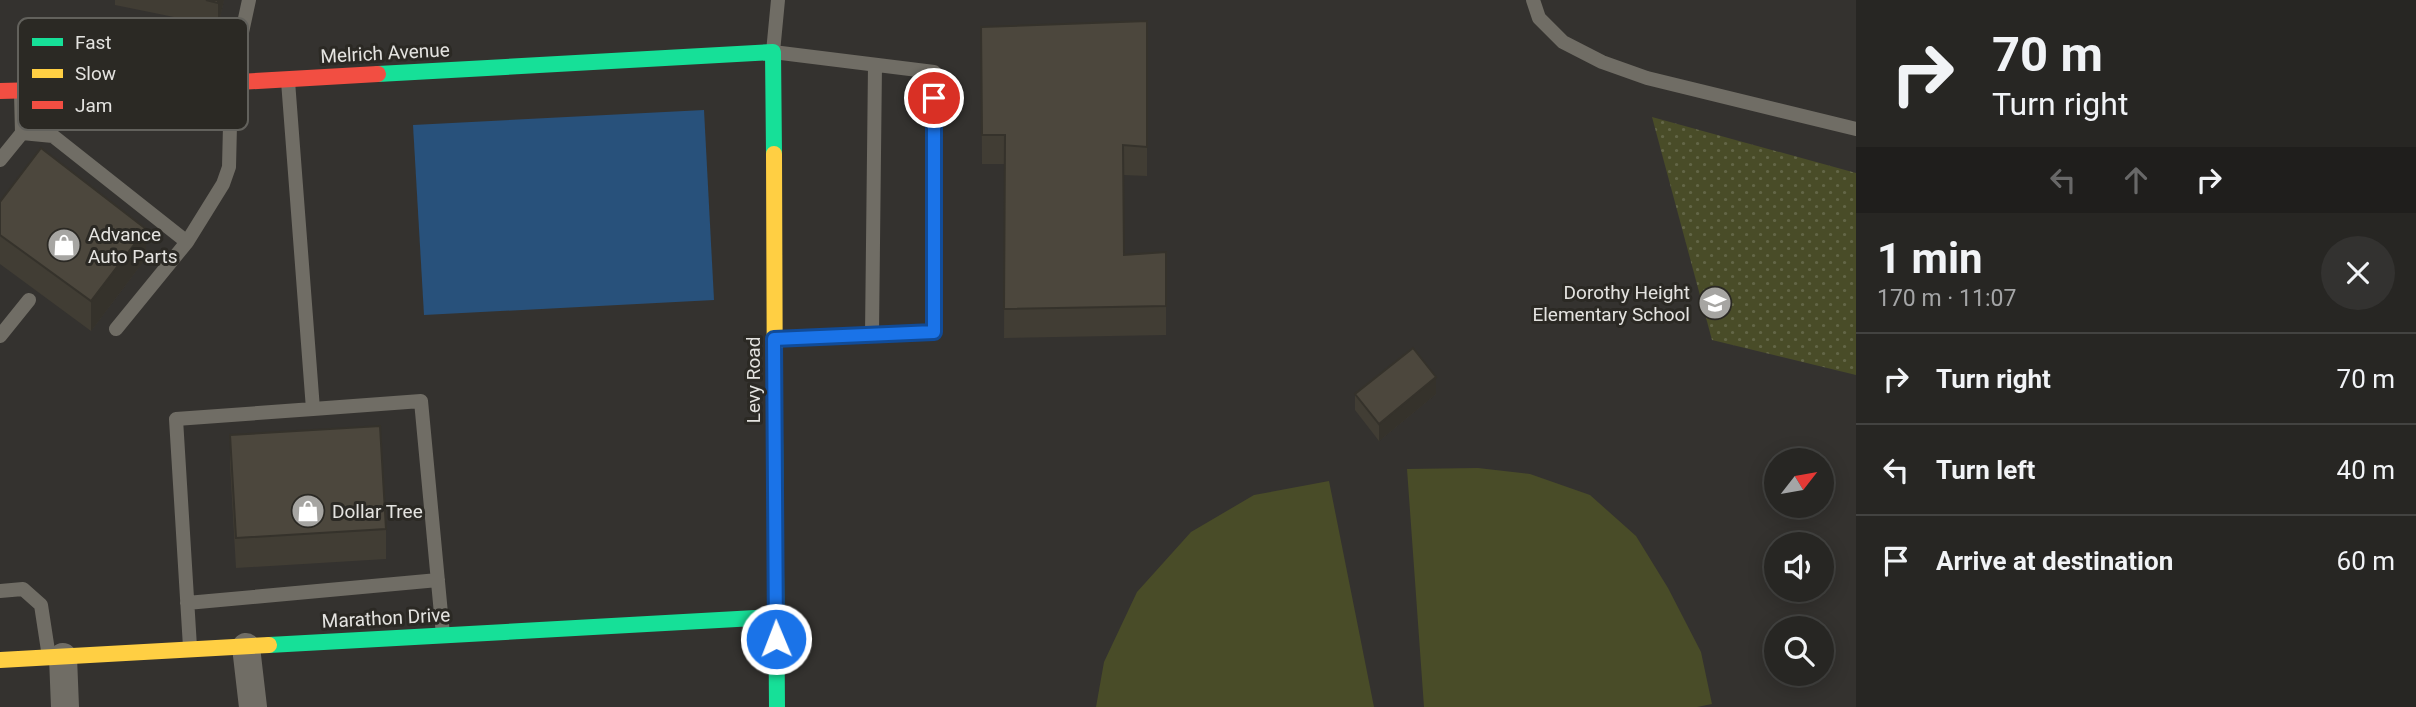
<!DOCTYPE html>
<meta charset="utf-8">
<style>
body{margin:0;font-family:Roboto,sans-serif;background:#333230;color:#f1f3f6;height:100vh;display:flex;flex-direction:column;font-size:26px;white-space:nowrap}
*{box-sizing:border-box;margin:0}
p{font-size:23px;color:#a4a5a6}
.icon{flex:none;width:38px;height:38px;fill:none;stroke:currentColor;stroke-width:2;stroke-linecap:round;stroke-linejoin:round}
.map{position:relative;flex:1;overflow:hidden}
.drawer{display:flex;flex-direction:column;background:#272623;width:560px}
.drawer>*{flex:none}
.guide{background:#272623;color:#f1f3f6;overflow:hidden}
.needle{width:46px;rotate:59deg}
.tools{position:absolute;left:1764px;top:448px;display:grid;gap:14px}
.tools a{display:grid;place-items:center;width:70px;height:70px;border-radius:50%;background:#272623;box-shadow:0 4px 18px #0003,0 0 0 2px #434341;font-size:35px}
.pin{position:absolute;display:grid;place-items:center;width:60px;height:60px;color:#fff;margin:-30px;border:4px solid #fff;border-radius:50%;box-shadow:0 2px 7px #0007}
.me{position:absolute;width:77px;margin:-38px;rotate:359deg;stroke-linejoin:round;filter:drop-shadow(0 0 5px #0008)}
.turn{display:flex;align-items:center;gap:24px;height:147px;padding:0 21px;font-size:32px}
.turn .icon{width:91px;height:91px;stroke-width:2.5}
.turn b{display:block;font-size:49px;line-height:60px}
.lanes{display:flex;align-items:center;height:66px;padding:0 21px;background:#0003;justify-content:center;gap:35px;direction:ltr}
.lanes .off{opacity:.35}
.round{display:grid;place-items:center;flex:none;width:74px;height:74px;border-radius:37px;background:#333230}
.headline{display:flex;align-items:center;justify-content:space-between;height:119px;padding:0 21px}
h1{font-size:42px;font-weight:700;line-height:52px}
ul{padding:0;list-style:none}
li{display:flex;align-items:center;gap:21px;height:91px;padding:0 21px;border-top:2px solid #434341}
li div{flex:1}
li b{display:block;font-size:26px}
li em{font-style:normal}
main{display:flex;flex:1;min-height:0}
.map>svg:first-child{display:block}
.green{fill:url(#green-dots)}
.pitch{fill:#494c28}
.water{fill:#28517b}
.lines{fill:none;stroke-linecap:round;stroke-linejoin:round}
.lane{stroke:#706d65;stroke-width:14}
.street{stroke:#706d65;stroke-width:28}
.fast{stroke:#16e098;stroke-width:16}
.slow{stroke:#ffcf43;stroke-width:16}
.jam{stroke:#f24e42;stroke-width:16}
.wall{fill:#413d34}
.shaded-wall{fill:#35322b}
.building{fill:#4c473d;stroke:#35322b;stroke-width:2}
.route-casing{stroke:#114b97;stroke-width:18}
.route{stroke:#1a73e8;stroke-width:12}
.labels{text-anchor:middle;dominant-baseline:central;stroke-width:6;stroke-linejoin:round;paint-order:stroke}
.street-label{font-size:19px;fill:#e4e3e0;stroke:#2b2924}
.poi-label{font-size:19px;fill:#e4e3e0;stroke:#2b2924;text-anchor:start}
.key{fill:#2b2924;stroke:#62615c;stroke-width:2}
.key-label{font-size:19px;fill:#e4e3e0}
</style>
<main>
<div class="map">
<svg width="1856" height="707" viewBox="0 0 1856 707">
<defs>
<pattern id="green-dots" width="8" height="8" patternUnits="userSpaceOnUse" patternTransform="scale(1.75)"><rect width="8" height="8" fill="#494c28"/><path d="M2 2h.1M6 6h.1" fill="none" stroke="#636647" stroke-width="1.8" stroke-linecap="round"/></pattern>
</defs>
<rect width="100%" height="100%" fill="#34322f"/>
<path class="green" d="M1652 117 1856 173V375L1712 340Z"/>
<path class="pitch" d="M1478 468 1530 474 1590 495 1636 536 1668 588 1701 652 1712 704 1697 707H1424L1407 469Z
M1329 481 1374 707H1096L1104 662 1137 592 1191 532 1254 495Z"/>
<path class="water" d="M704 110 714 300 424 315 413 125Z"/>
<g class="lines">
<path class="lane" d="M1533 0 1539 18 1563 42 1602 62 1647 78 1856 129
M288 81 313 409 421 401 443 635
M22 133 53 136 187 242 223 184 229 167 231 83 249 0
M0 160 22 133 21 93
M116 329 187 242
M872 334 875 65
M0 336 29 300
M777 339 934 332V72L773 52 778 0
M0 591 23 589 41 605 49 657
M187 603 438 580
M190 647 176 419 313 409"/>
<path class="street" d="M246 647 253 707
M63 657 65 707"/>
<path class="fast" d="M378 74 773 52 774 154
M775 434 777 707
M269 645 775 617"/>
<path class="slow" d="M774 154 775 434
M0 660 269 645"/>
<path class="jam" d="M0 91 152 87 378 74"/>
</g>
<path class="wall" d="M115 0H224L218 26 115 5Z
M1147 21V176L1123 175 1124 255 1166 252V335L1004 338 1005 164H982L981 27Z
M0 202 146 258 91 331 0 264Z
M1355 394H1436L1379 441 1355 410Z
M230 435 386 529V559L236 568 230 464Z"/>
<path class="shaded-wall" d="M218 0H224L218 26Z
M146 229V258L91 331V301Z
M1436 377V394L1379 441V424Z"/>
<path class="building" d="M206 0H218V3Z
M1147 21V147L1123 145 1124 255 1166 252V306L1004 309 1005 135H982L981 27Z
M41 148 146 229 91 301 0 235V202Z
M1413 348 1436 377 1379 424 1355 394Z
M380 426 386 529 236 538 230 435Z"/>
<g class="lines">
<defs>
<path id="route" d="M776 639 774 339 934 332V98"/>
</defs>
<use href="#route" class="route-casing"/>
<use href="#route" class="route"/>
</g>
<defs>
<symbol id="shop-disc" viewBox="-11 -11 22 22"><circle r="9.5" fill="#a6a5a2" stroke="#2b2924"/><path d="M-5-2.5h2.3a2.7 3.5 0 0 1 5.4 0H5L5.5 6h-11ZM-1.5-2.5h3a1.5 2.3 0 0 0-3 0Z" fill="#fff"/></symbol>
<symbol id="school-disc" viewBox="-11 -11 22 22"><circle r="9.5" fill="#a6a5a2" stroke="#2b2924"/><path d="M0-5L7-2L0 1L-7-2ZM-4 1L0 2.5L4 1V4Q0 6-4 4Z" fill="#fff"/></symbol>
</defs>
<g fill-rule="evenodd">
<use href="#shop-disc" x="45" y="226" width="38" height="38"/>
<use href="#school-disc" x="1696" y="284" width="38" height="38"/>
<use href="#shop-disc" x="289" y="492" width="38" height="38"/>
</g>
<g class="labels">
<g class="street-label">
<text transform="translate(385 53) rotate(-3)">Melrich Avenue</text>
<text transform="translate(753 380) rotate(-90)">Levy Road</text>
<text transform="translate(386 618) rotate(-3)">Marathon Drive</text>
</g>
<g class="poi-label">
<text x="88" y="234">Advance<tspan x="88" dy="22">Auto Parts</tspan></text>
<text x="1690" y="292" text-anchor="end">Dorothy Height<tspan x="1690" dy="22">Elementary School</tspan></text>
<text x="332" y="511">Dollar Tree</text>
</g>
</g>
<rect x="18" y="18" width="230" height="112" rx="10" class="key"/>
<rect x="32" y="38" width="31" height="8" fill="#16e098"/>
<rect x="32" y="69" width="31" height="9" fill="#ffcf43"/>
<rect x="32" y="101" width="31" height="8" fill="#f24e42"/>
<g class="key-label">
<text x="75" y="49">Fast</text>
<text x="75" y="80">Slow</text>
<text x="75" y="112">Jam</text>
</g>
</svg>
<div class="tools">
<a><svg class="needle" viewBox="-14 -14 28 28"><path d="M0-13l5 13h-10z" fill="#e53935"/><path d="M0 13l5-13h-10z" fill="#a4a5a6"/></svg></a>
<a><svg class="icon" aria-label="sound" viewBox="0 0 24 24"><path d="M4 9h4l5-4v14l-5-4H4zM17 9q2 3 0 6"/></svg></a>
<a><svg class="icon" aria-label="search" viewBox="0 0 24 24"><circle cx="10" cy="10" r="6"/><path d="M15 15l6 6"/></svg></a>
</div>
<div class="pin" style="left:934px;top:98px;background:#d93025"><svg class="icon" aria-label="arrive" viewBox="0 0 24 24"><path d="M6 21V4h12l-3 4 3 4H6"/></svg></div>
<svg class="me" style="left:776px;top:639px" viewBox="-20 -20 40 40"><circle r="17" fill="#1a73e8" stroke="#fff" stroke-width="3"/><path d="M0-11L8 9 0 5-8 9z" fill="#fff"/></svg>
</div>
<section class="drawer">
<div class="guide">
<div class="turn"><svg class="icon" aria-label="right" viewBox="0 0 24 24"><path d="M7 20v-9h11M14 6l5 5-5 5"/></svg><div><b>70 m</b>Turn right</div></div>
<div class="lanes"><svg class="icon off" aria-label="left" viewBox="0 0 24 24"><path d="M17 20v-9H6M10 6l-5 5 5 5"/></svg><svg class="icon off" aria-label="ahead" viewBox="0 0 24 24"><path d="M12 20V5M6 11l6-6 6 6"/></svg><svg class="icon" aria-label="right" viewBox="0 0 24 24"><path d="M7 20v-9h11M14 6l5 5-5 5"/></svg></div>
</div>
<div class="headline"><div><h1>1 min</h1><p>170 m · 11:07</p></div><a class="round"><svg class="icon" aria-label="close" viewBox="0 0 24 24"><path d="M6 6l12 12M18 6L6 18"/></svg></a></div>
<ul>
<li><svg class="icon" aria-label="right" viewBox="0 0 24 24"><path d="M7 20v-9h11M14 6l5 5-5 5"/></svg><div><b>Turn right</b></div><em>70 m</em></li>
<li><svg class="icon" aria-label="left" viewBox="0 0 24 24"><path d="M17 20v-9H6M10 6l-5 5 5 5"/></svg><div><b>Turn left</b></div><em>40 m</em></li>
<li><svg class="icon" aria-label="arrive" viewBox="0 0 24 24"><path d="M6 21V4h12l-3 4 3 4H6"/></svg><div><b>Arrive at destination</b></div><em>60 m</em></li>
</ul>
</section>
</main>
